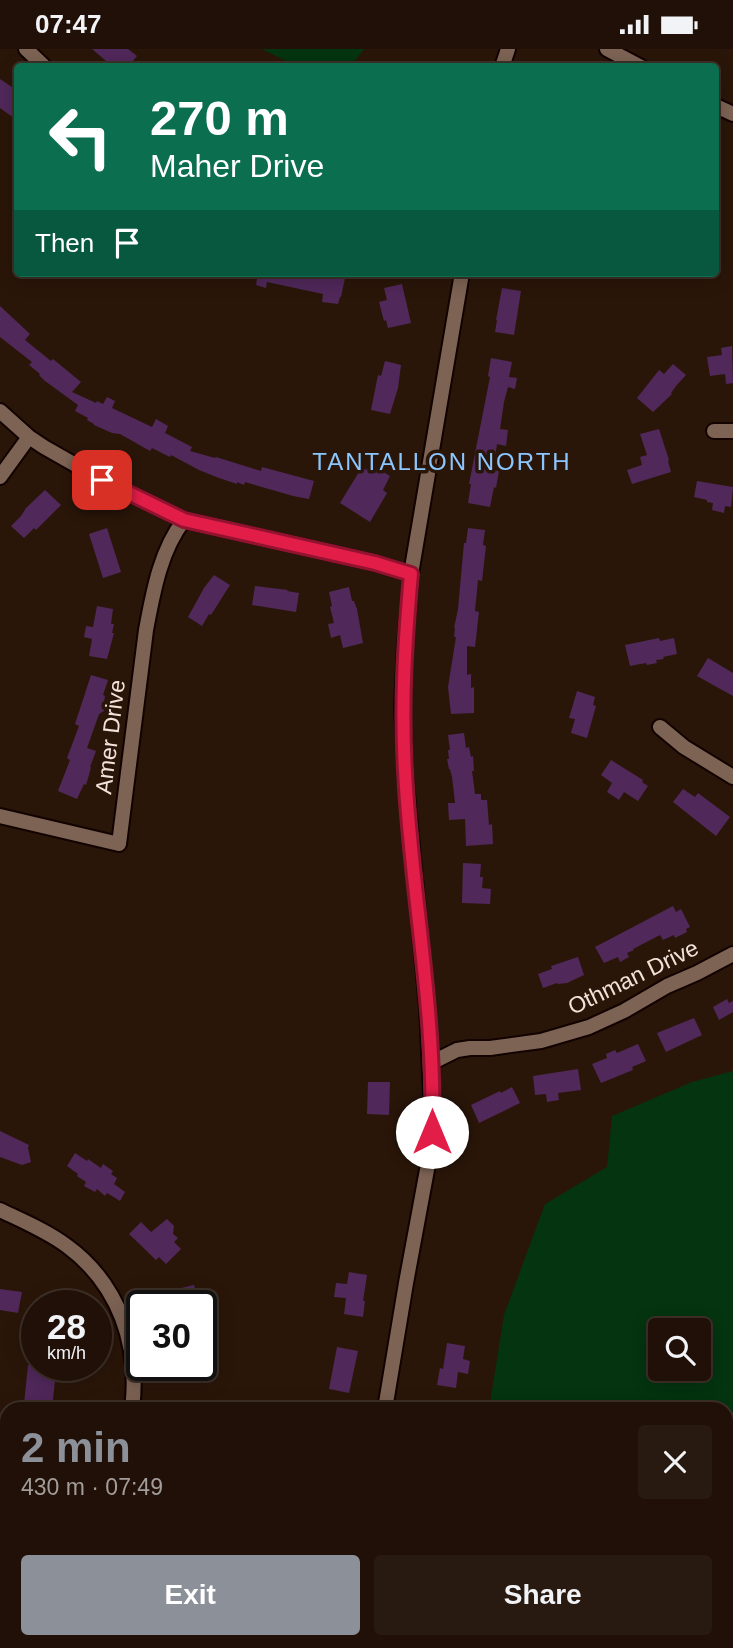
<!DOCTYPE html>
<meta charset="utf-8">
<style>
body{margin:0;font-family:Helvetica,sans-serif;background:#281911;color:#f1f3f6;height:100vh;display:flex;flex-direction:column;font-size:26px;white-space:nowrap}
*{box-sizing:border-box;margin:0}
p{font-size:23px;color:#a29d9b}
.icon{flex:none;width:38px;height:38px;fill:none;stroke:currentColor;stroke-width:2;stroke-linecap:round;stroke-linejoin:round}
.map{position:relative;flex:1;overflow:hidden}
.drawer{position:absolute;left:0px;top:1353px;width:733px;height:247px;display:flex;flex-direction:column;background:#201007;border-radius:21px 21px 0 0;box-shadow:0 4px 18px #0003,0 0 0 2px #3d3028}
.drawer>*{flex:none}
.hud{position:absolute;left:14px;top:14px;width:705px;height:214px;border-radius:7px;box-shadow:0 4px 18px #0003,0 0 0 2px #3d3028;background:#0b6e4f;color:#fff;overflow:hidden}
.buttons{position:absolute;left:648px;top:1269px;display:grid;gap:14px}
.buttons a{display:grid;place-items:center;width:63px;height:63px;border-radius:7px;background:#201007;box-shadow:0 4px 18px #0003,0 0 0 2px #3d3028;font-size:35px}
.speed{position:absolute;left:21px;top:1241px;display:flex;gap:14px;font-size:35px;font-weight:700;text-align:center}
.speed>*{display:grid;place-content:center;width:91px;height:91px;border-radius:50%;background:#201007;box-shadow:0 4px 18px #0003,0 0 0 2px #3d3028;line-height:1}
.speed small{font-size:18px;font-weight:400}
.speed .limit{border:4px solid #111;border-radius:10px;background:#fff;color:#111}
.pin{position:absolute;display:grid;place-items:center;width:60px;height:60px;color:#fff;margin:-30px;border-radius:14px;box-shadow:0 4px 10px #0006}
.me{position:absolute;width:77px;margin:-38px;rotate:0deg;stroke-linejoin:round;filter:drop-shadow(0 0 5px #0008)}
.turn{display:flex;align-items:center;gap:24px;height:147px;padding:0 21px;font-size:32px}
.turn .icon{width:91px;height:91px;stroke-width:2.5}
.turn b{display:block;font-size:49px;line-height:60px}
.then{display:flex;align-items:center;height:66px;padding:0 21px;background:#0003;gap:14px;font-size:26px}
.round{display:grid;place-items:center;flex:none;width:74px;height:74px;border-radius:7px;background:#281911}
.head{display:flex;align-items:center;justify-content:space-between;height:119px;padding:0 21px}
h1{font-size:42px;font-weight:800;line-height:52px;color:#8c9099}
.button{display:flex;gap:14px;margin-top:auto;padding:14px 21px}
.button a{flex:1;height:80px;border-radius:7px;background:#8c9099;color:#fff;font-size:28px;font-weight:800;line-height:80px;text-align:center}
.button a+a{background:#281911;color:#f1f3f6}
.status{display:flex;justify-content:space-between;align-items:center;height:49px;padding:0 35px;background:#201007;direction:ltr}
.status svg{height:19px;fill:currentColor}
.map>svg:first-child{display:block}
.green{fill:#043410;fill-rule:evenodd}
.building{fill:#50285a}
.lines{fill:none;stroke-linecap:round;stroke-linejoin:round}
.street-casing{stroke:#120200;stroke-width:18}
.secondary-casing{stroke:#120200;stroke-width:23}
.street{stroke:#7c6354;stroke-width:14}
.secondary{stroke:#7c6354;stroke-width:19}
.route-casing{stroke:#92132f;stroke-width:18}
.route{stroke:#e11d48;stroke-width:12}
.labels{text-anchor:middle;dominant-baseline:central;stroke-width:7;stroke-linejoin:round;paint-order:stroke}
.street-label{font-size:23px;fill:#f1e2da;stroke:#2a1609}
.neighbourhood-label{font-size:24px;letter-spacing:2px;fill:#8cc6fe;stroke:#2a1609}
</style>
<div class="status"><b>07:47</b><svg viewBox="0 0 49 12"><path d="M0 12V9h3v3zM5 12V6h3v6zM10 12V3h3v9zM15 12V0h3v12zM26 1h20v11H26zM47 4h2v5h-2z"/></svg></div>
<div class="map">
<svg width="733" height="1599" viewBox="0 0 733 1599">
<rect width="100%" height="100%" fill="#2a1609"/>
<path class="green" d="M262 0H364L351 17H296Z
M733 1022V1380L726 1406V1360H489L504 1266 545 1155 607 1118 612 1067 692 1033ZM660 1281H698V1320H660Z"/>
<path class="building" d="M92 0H128L137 7 128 18H113Z
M0 30 18 42V72L0 59Z
M247 224H322L345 229 341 248H340L338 255 322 253 323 245 267 233 266 239 256 236 257 230 247 228Z
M402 235 411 274 388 279 386 271 384 272 379 253 387 251 384 239Z
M502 239 521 242 514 286 495 283 497 271H496Z
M0 257 30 285 25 291 51 312 53 310 81 333 72 343 96 354 97 352 103 355 107 348 115 352 112 359 152 378 156 370 168 377 165 384 192 398 190 402 215 409 216 408 261 422 262 418 314 432 309 450 293 447 245 433 244 436 237 433V435L219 429 199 421 171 406 170 408 152 399 150 402 120 385 112 384 94 376V375L87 371 88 369 75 362 78 356 45 332 39 326 40 325 29 316 32 313 0 288Z
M732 297 733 334 726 335 725 325 710 327 707 308 722 306 721 299Z
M491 309 512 313 509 328 517 329 515 340 508 338 504 353 500 380 508 381 506 397 497 395 493 421 499 422 496 439 494 438 490 458 468 454 471 435H469L490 328 488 327Z
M385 312 401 316 398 339 390 365 371 361 378 326 381 327Z
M673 315 686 326 676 337 671 344 672 345 653 363 637 349 659 321 664 325Z
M659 380 669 411 668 412 671 423 632 435 627 421 642 416 640 408 647 406 640 385Z
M370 415 390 427 383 441 387 444 370 473 340 454 362 418 366 421Z
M697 432 733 438 731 458 725 457 724 464 712 461 713 454 707 453V451L694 448Z
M45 441 61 456 36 481 34 479 24 489 11 477 21 467 26 459Z
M107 479 121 523 103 529 89 485Z
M468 479 485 481 483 496 486 497 482 532 478 531 475 562 479 563 475 598 467 597V626L471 625V639L474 638V664L451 665 448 638 456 588H454L455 579H454L458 560 464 494H466Z
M214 526 230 536 211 566 209 565 202 577 188 568 204 539Z
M255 537 288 541 287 542 299 544 296 563 252 556Z
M349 538 352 552H354L357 560 363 594 343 599 340 586 331 589 328 575 334 574 330 558 332 557 329 543Z
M97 557 113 560 111 575H114L112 584H114L107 610 89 607 92 590 84 588 86 577 93 578Z
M659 589 660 592 674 589 677 605 663 608 664 610 656 611 657 614 647 616 646 614 630 617 625 596Z
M708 609 733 624V647L697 627Z
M91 626 108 631 103 646 105 647 104 652V662L99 665 87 699 96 702 90 718H91L89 726 86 736 84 735 77 750 58 742 70 711 67 709 79 677 75 675Z
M577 642 595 648 593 656 596 657 587 689 571 684 575 670 569 669Z
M464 684 466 699 469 698 471 708 473 707 474 722H472L475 745H481V751H487L489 776 492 775 493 795 466 797 465 770 449 771 448 754H455L452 728 450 720H449L447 710H449L448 701H450L448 686Z
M611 711 643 731 642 733 648 737 638 752 624 743 619 751 607 743 612 734 601 726Z
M683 740 695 748 698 744 730 768 716 787 673 753Z
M463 814 481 815 480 828H483L482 839 491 840 490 855 462 854Z
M673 857 676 863 681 860 690 878 686 880 687 883 675 889 674 886 663 891 660 886 633 900 634 901 627 904 629 908 620 913 618 908 604 914 595 898Z
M578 908 584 926 567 934 558 935 557 934 543 939 538 925 552 920 551 917Z
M727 950 729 954 733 952V963L719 971 713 958Z
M694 969 702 986 666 1003 657 984Z
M638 995 646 1012 632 1018 633 1021 601 1034 592 1015 607 1009 606 1005 615 1001 617 1004Z
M578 1020 581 1041 558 1044 559 1051 547 1053 546 1045 535 1046 533 1027Z
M368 1033H390L389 1066 367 1065Z
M512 1038 520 1054 479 1074 471 1056 500 1042 501 1044Z
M0 1082 29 1096 28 1099 31 1113 22 1116 0 1108Z
M75 1104 87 1112 88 1110 101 1119 103 1115 113 1122 111 1125 117 1129 114 1135 125 1143 120 1152 107 1144 105 1147 97 1140 95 1143 84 1137 86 1133 77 1127 78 1125 67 1117Z
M167 1170 174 1177 173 1185 178 1189 174 1193 181 1200 166 1215 159 1208 156 1211 129 1185 141 1173 151 1183Z
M349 1223 367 1226 363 1252H365L363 1268 344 1265 346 1249 334 1248 336 1234 347 1235Z
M194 1236 199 1256H182L177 1240Z
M0 1240 22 1243 18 1264 0 1261Z
M447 1294 465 1297 463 1310 470 1312 468 1325 458 1323 456 1339 437 1336 440 1319 443 1320Z
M337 1298 358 1302 349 1344 329 1340Z
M28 1316H53L52 1322 56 1323 52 1359 24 1355Z"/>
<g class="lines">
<defs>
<path id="street" d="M26 0 45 18
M607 0 641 18
M502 18 508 0
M716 57 733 65
M0 362 29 388 44 398 102 431 184 471 375 514 411 525
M714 382H733
M0 428 29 388
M660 678 684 698 733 728
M0 767 119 795 146 581C153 544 160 502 184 471
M431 1014 457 1001 470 999H490L541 992 589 978 624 962 667 937 697 924 733 905
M0 1161C23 1172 47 1182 67 1197 119 1235 140 1297 132 1360
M385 1360 406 1234 429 1110 432 1069 427 958 405 723 402 658 405 596 411 525 462 224
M348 1599 350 1592"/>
<path id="secondary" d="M0 1534 7 1540
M57 1592 65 1599"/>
</defs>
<use href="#street" class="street-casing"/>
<use href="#secondary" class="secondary-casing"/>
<use href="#street" class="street"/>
<use href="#secondary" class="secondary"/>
</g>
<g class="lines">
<defs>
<path id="route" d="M102 431 184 471 375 514 411 525C405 592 401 655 405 722 411 842 436 962 432 1083"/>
</defs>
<use href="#route" class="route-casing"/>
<use href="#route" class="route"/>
</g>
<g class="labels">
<g class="street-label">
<text transform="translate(110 688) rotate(-83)">Amer Drive</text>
<text transform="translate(633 928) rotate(-26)">Othman Drive</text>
</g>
<g class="neighbourhood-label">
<text x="442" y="412">TANTALLON NORTH</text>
</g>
</g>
</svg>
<div class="buttons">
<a><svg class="icon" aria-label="search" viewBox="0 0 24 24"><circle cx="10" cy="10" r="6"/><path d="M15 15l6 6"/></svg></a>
</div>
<div class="speed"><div>28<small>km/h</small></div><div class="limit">30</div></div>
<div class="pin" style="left:102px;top:431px;background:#d93025"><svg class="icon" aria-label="arrive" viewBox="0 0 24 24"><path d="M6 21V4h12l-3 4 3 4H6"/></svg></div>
<svg class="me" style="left:432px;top:1083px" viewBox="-20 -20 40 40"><circle r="19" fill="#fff"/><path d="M0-13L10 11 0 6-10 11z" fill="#e11d48"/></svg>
<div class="hud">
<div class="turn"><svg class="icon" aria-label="left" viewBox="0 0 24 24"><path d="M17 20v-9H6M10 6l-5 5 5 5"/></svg><div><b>270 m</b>Maher Drive</div></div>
<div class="then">Then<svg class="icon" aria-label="arrive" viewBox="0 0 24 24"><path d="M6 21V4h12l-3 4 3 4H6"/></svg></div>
</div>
<section class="drawer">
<div class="head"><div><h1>2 min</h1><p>430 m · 07:49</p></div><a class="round"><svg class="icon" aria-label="close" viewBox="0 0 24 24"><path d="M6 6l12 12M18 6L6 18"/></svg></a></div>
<div class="button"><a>Exit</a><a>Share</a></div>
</section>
</div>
